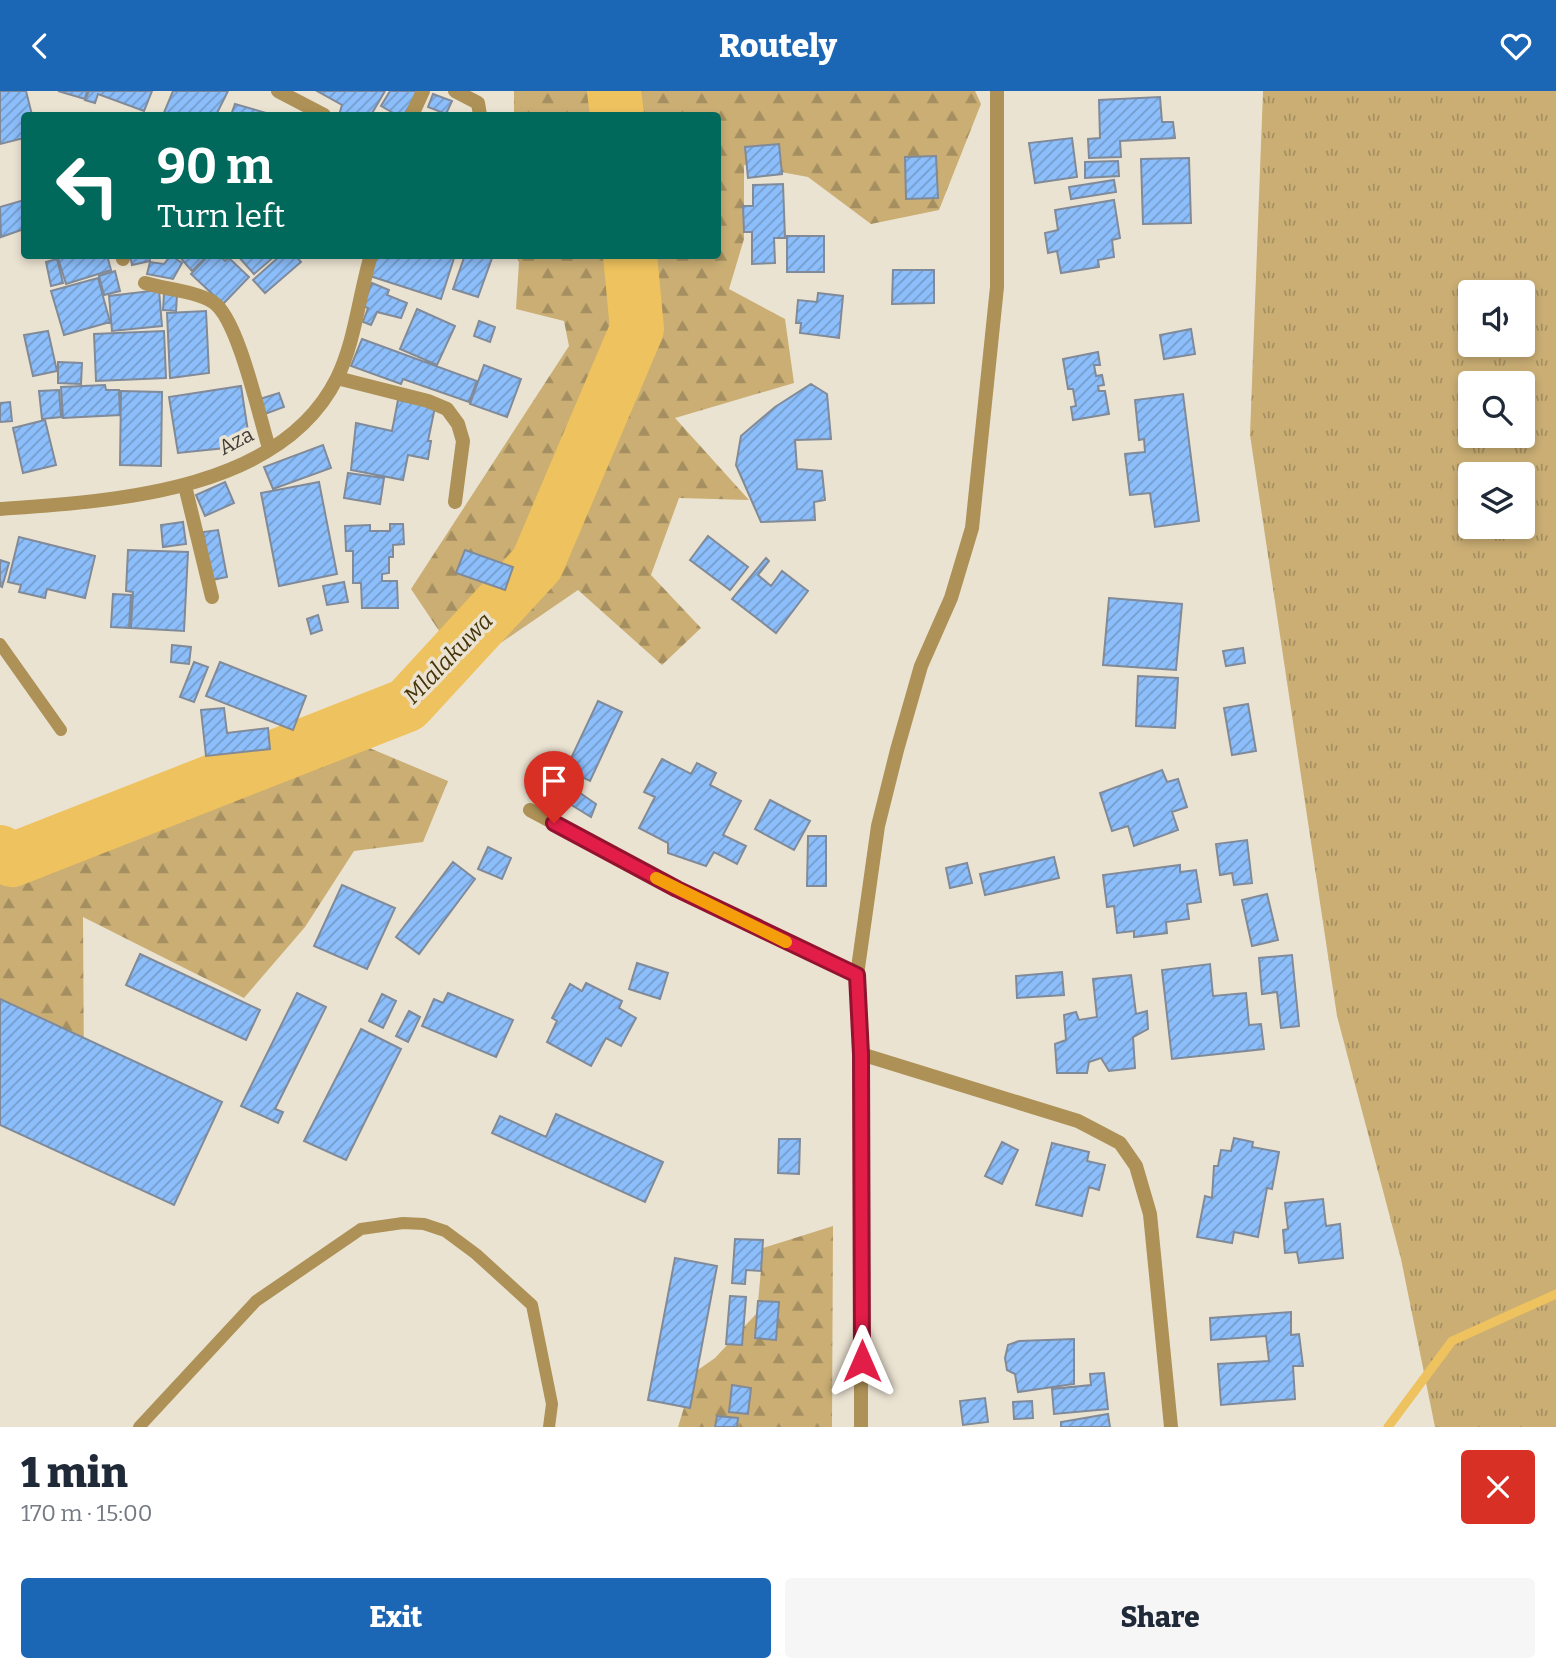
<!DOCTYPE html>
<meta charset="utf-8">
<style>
body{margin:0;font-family:Bitter,serif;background:#f6f6f7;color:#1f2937;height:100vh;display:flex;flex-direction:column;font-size:26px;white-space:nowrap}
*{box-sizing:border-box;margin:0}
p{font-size:23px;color:#747a83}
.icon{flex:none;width:38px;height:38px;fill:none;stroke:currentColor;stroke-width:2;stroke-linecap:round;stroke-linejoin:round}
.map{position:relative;height:1336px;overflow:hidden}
.details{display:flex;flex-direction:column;background:#fff;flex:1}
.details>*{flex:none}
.guide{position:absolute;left:21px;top:21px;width:700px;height:147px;border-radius:7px;box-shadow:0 4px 10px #0003;background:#00695c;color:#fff;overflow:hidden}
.fabs{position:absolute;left:1458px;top:189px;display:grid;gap:14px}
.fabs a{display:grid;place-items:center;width:77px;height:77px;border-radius:7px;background:#fff;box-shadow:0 4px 10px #0003;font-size:35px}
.pin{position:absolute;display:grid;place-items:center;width:60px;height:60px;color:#fff;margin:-72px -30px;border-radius:50% 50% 50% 0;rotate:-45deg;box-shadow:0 0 7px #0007}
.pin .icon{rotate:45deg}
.me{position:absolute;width:77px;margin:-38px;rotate:0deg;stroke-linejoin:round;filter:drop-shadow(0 0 5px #0008)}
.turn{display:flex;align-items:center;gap:24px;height:147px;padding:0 21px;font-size:32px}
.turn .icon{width:91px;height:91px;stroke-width:2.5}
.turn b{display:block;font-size:49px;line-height:60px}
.round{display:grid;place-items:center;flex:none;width:74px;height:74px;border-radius:7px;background:#f6f6f7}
.summary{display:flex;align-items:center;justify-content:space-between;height:119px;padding:0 21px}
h1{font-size:42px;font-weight:800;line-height:52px}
.button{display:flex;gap:14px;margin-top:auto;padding:14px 21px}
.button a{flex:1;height:80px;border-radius:7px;background:#1c66b6;color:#fff;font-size:28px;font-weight:800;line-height:80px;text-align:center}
.button a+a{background:#f6f6f7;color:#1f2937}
header{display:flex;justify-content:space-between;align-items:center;height:91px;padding:0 21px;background:#1c66b6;color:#fff;font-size:32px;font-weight:800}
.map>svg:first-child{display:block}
.grass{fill:url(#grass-tufts);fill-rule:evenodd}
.forest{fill:url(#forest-firs)}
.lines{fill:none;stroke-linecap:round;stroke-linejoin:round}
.stream{stroke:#eec25e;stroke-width:9}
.river{stroke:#eec25e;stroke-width:54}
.building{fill:url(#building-hatch);stroke:#808a98;stroke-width:2}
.lane{stroke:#ad9156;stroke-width:12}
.street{stroke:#ad9156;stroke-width:14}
.route-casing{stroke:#92132f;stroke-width:18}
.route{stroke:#e11d48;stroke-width:12}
.slow{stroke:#f59e0b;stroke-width:12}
.labels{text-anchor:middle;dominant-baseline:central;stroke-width:7;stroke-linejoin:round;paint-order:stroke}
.street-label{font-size:21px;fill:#403d36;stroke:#ebe3d2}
.water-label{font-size:23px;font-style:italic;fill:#463408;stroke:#ebe3d2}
</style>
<header><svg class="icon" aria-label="back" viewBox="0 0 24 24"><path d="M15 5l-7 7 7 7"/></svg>Routely<svg class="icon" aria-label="heart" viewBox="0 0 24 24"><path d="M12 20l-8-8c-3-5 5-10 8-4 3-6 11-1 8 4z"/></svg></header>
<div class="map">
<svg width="1556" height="1336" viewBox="0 0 1556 1336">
<defs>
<pattern id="grass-tufts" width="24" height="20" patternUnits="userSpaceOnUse" patternTransform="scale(1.75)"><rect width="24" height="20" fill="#caae74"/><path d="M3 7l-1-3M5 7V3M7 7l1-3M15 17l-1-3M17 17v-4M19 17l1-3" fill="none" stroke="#a58f60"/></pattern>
<pattern id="forest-firs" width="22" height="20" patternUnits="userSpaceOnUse" patternTransform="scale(1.75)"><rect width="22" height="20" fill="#caae74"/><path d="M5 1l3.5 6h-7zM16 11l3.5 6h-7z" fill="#a58f60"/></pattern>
<pattern id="building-hatch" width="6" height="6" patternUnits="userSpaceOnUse" patternTransform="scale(1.75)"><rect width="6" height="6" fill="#8cbefb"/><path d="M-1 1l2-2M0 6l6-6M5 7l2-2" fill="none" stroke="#749ccc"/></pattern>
</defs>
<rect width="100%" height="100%" fill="#ebe3d2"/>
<path class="grass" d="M1263 0H1556V1336H1435L1401 1168 1337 925 1250 344ZM1470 201H1522V254H1470ZM1470 292H1522V345H1470ZM1470 383H1522V436H1470Z"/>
<path class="forest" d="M514 0H975L981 13 939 119 871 133 808 86 744 74V148L729 198 785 228 794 292 675 327 749 409 679 407 651 484 701 537 662 574 578 499 464 577 411 498 569 255 564 230 516 218 519 171 515 165 718 164V24H514Z
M367 656 448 690 423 751 354 760 305 836 244 907 83 826 84 990 0 966V786L15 796Z
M833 1135 832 1336H678L695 1281 715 1267 757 1222 763 1157Z"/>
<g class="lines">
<path class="stream" d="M1388 1336 1452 1250 1556 1203"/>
<path class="river" d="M614 0 617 24
M0 761 12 769 407 614 537 473 637 238 630 164"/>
</g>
<path class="building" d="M0 0H26L32 24H24V47L0 53Z
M58 0H87L85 8Z
M89 0H152L144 20 98 3 95 12 85 9Z
M173 0H228L216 24H163Z
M317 0H385L371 24H339L342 14Z
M390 0H418L404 24H397L381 15Z
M433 3 452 10 446 23 428 16Z
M1160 6 1162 31H1173L1175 47 1120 50 1121 66 1089 67 1088 48 1100 47 1099 9Z
M235 13 273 24H231Z
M1072 47 1077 86 1035 92 1029 52Z
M779 53 782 83 748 87 745 56Z
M936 65 938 107 906 108 905 66Z
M1189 67 1191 132 1143 133 1141 68Z
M1118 70 1119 85 1085 87V71Z
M1114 89 1116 101 1071 108 1069 96Z
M783 93 785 147H774L775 172 752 173V141H744L743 115H753V94Z
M24 109V138L1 146 0 116Z
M1114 109 1120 147 1112 149 1114 166 1098 169 1099 176 1061 182 1057 160 1048 162 1045 142 1058 139 1055 119Z
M787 145H824V181H787Z
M57 164H107L111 179 66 193Z
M130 164H149L150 170 132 174Z
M171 164 182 172 173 188 147 183 150 171 164 173Z
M178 164H208L192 180Z
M209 164H219L225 170 229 167 249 186 223 213 191 183Z
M237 164H276L254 183Z
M281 164H295L301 171 265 202 253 189Z
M377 164H455L441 208 370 185Z
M465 164 492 167 478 206 453 198Z
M57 168 63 192 51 195 46 171Z
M893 179H934V212L892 213Z
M115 180 120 200 104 204 99 185Z
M98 187 110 231 64 244 51 200Z
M372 192 389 199 387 204 407 212 401 227 377 221 371 234 363 231 368 217 363 215Z
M159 199 162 235 112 240 109 205Z
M818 202 843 205 839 247 800 242 801 232H796L798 209 817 211Z
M164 203 177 204 176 220 163 219Z
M417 218 455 235 437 274 400 258Z
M206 220 209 282 170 287 167 222Z
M479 230 495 236 490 251 474 245Z
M1191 238 1195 263 1164 268 1160 244Z
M48 240 57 280 33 285 24 244Z
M164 240 166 287 96 290 94 243Z
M362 248 477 290 469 311 403 288 401 293 351 275Z
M1098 261 1100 274H1094L1096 285 1102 284 1104 294 1098 295 1099 300H1105L1109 323 1073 329 1071 316 1076 315 1073 298H1068L1063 268Z
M58 271 82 272 81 293 58 292Z
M484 274 521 288 507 326 470 313Z
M811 293 827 303 831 348 795 349 797 378 822 380 825 409 814 411 815 429 761 431 736 374 741 345 775 316Z
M105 294 106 299H119L120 324 63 327 61 296Z
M241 295 249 347 234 349 235 356 178 362 169 306Z
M59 299 61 326 42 328 39 300Z
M121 300 162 301 161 375 120 374Z
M279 302 284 316 265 323 260 308Z
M1183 303 1199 430 1155 436 1150 402 1130 404 1125 363 1145 361 1144 348 1139 349 1135 309Z
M398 309 435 316 428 350H431L428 368 408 364 403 389 351 379 356 332 392 340Z
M10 311 12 330 0 331V312Z
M45 329 56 374 23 382 13 337Z
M323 354 331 377 273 398 264 376Z
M348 382 384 387 380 413 344 407Z
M225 391 234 412 205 425 196 404Z
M319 391 337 483 279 495 261 402Z
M183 431 186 453 163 456 161 434Z
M390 433H403L404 453 393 454V466H389V482L382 483V490H397L398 517H362L361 492H353V460H346L345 435 370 434V440H390Z
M218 439 227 486 212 489 203 441Z
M708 445 748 476 730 499 690 469Z
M19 446 95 465 85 507 47 498 45 507 19 501 21 494 8 491Z
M128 459 188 461 184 540 131 537 133 501 126 500Z
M465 459 513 476 505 499 456 482Z
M766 467 769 470 758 484 771 495 782 480 808 500 776 542 732 508Z
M0 469 9 472 2 496 0 495Z
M344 491 348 511 327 514 323 495Z
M113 503 131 504 129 537 111 536Z
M1109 507 1182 513 1176 579 1103 574Z
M318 524 322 539 311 543 307 528Z
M172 554 191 556 189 573 171 571Z
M1243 557 1245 572 1226 575 1223 560Z
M194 571 208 576 194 611 180 606Z
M220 571 306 605 293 639 206 605Z
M1138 585 1178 587 1175 637 1136 635Z
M598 610 622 621 590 690 566 678Z
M1248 613 1256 660 1232 664 1224 617Z
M224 617 227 642 268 637 270 658 206 665 201 619Z
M662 668 691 683 697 672 716 682 710 694 741 710 723 744 746 755 737 773 714 761 706 775 668 762V752L639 737 655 706 644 701Z
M1162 679 1167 691 1178 688 1187 716 1172 721 1178 739 1134 755 1128 735 1112 740 1100 702Z
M573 697 596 713 591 726 565 710Z
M770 709 810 730 794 759 755 738Z
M808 745H826V795H807Z
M1247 749 1252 792 1234 794 1232 782 1220 784 1216 753Z
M488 756 511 767 502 788 478 778Z
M1054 766 1059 787 985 804 980 783Z
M453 771 475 788 419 863 396 846Z
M967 772 972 792 950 797 946 777Z
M1180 774V781L1196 779 1201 811 1187 813 1189 828 1166 831 1167 842 1134 846V840L1117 842 1114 815 1107 816 1103 784Z
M342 794 395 817 367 878 314 855Z
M1267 803 1278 849 1252 855 1242 809Z
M140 863 260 919 246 949 126 894Z
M1292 864 1299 935 1281 937 1277 901 1262 903 1259 867Z
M637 872 668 882 660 908 629 898Z
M1210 873 1213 905 1246 902 1249 934 1261 933 1264 958 1172 968 1162 879Z
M1062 881 1064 904 1017 907 1016 885Z
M1131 884 1136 923 1147 920 1148 938 1133 946 1135 977 1109 980 1101 967 1089 971 1087 982H1057L1055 953 1066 949 1064 924 1076 921 1079 929 1097 926 1093 888Z
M586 892 622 910 619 917 636 927 621 955 606 947 591 975 547 951 557 930 552 927 570 893 582 900Z
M297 902 326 916 275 1018 283 1021 278 1032 241 1015Z
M448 902 513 929 496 966 422 935 434 908 443 912Z
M382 903 396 910 383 937 369 930Z
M0 908 222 1011 174 1114 0 1034Z
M409 920 420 926 408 951 396 945Z
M361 938 401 958 346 1069 304 1050Z
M556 1023 663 1071 645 1111 492 1042 500 1025 546 1046Z
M1234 1047 1253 1051 1252 1056 1279 1061 1272 1098 1267 1097 1258 1146 1234 1141 1232 1152 1197 1146 1205 1105 1212 1107 1214 1075H1218L1221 1059 1231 1060Z
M779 1048H800L799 1083 778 1082Z
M1002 1051 1018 1059 1002 1093 985 1085Z
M1052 1052 1089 1061 1087 1070 1105 1074 1099 1099 1089 1096 1082 1125 1036 1114Z
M1323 1108 1326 1135 1340 1133 1343 1167 1299 1172 1297 1161 1285 1162 1283 1139 1288 1138 1285 1112Z
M735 1148 763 1149 761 1180 746 1179 745 1193 732 1192Z
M675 1167 717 1175 690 1317 648 1309Z
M730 1205 746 1206 742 1254 726 1253Z
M758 1210 779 1211 776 1249 755 1247Z
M1291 1221V1244L1299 1243 1303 1275H1293L1295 1308 1221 1314 1218 1273 1269 1270 1266 1245 1211 1249 1210 1227Z
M1074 1248V1293L1018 1301 1015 1283 1007 1279 1005 1267 1008 1254 1019 1250Z
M1104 1282 1108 1318 1054 1323 1052 1298 1091 1294 1090 1283Z
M732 1294 751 1297 748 1323 729 1321Z
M985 1307 988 1331 963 1334 960 1310Z
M1032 1310 1033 1327 1014 1328 1013 1311Z
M1108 1323 1110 1336H1061V1331Z
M717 1325 738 1327 737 1336H715Z"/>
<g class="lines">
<path class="lane" d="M0 553 61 639
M139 1336 256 1210 361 1138 403 1132 424 1133 445 1140 476 1163 532 1214 552 1313 549 1336"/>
<path class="street" d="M278 0 324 24
M455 0 478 12 480 24
M412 24 423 0
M122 164 123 168
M145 192C165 198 195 200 213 211 238 227 259 325 269 357
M337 287 428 310 447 318 458 333 463 350 455 411
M185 395 212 506
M0 418C110 410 280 402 337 287 355 251 359 204 371 164
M530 719 677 798 857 884
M861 963 1078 1030 1120 1052 1136 1075 1150 1123 1171 1336
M861 1336V963L857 884 878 735 897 659 921 575 951 507 972 437 997 196V0"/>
</g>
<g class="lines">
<defs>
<path id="route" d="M554 732 677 798 857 884 861 963 862 1270"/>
</defs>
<use href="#route" class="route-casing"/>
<use href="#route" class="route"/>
<path class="slow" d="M656 787 786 851"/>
</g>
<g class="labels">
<g class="street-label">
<text transform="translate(236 350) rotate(-27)">Aza</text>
</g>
<g class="water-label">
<text transform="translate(448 567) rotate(-46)">Mlalakuwa</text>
</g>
</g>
</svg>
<div class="fabs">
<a><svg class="icon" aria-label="sound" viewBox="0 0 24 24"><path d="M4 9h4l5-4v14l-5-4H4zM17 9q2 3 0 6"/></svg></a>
<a><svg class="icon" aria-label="search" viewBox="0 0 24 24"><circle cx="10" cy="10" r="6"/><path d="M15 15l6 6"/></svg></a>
<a><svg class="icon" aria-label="layers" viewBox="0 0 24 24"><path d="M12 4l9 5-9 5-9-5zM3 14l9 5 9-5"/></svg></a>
</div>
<div class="pin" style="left:554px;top:732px;background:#d93025"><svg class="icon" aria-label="arrive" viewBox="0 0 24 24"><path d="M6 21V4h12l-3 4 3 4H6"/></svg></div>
<svg class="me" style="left:862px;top:1270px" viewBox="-20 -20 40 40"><path d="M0-17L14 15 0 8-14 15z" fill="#e11d48" stroke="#fff" stroke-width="4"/></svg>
<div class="guide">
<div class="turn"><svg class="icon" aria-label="left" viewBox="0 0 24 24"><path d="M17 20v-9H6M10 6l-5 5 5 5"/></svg><div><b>90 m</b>Turn left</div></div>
</div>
</div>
<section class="details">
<div class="summary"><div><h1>1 min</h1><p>170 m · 15:00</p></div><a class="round" style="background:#d93025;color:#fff"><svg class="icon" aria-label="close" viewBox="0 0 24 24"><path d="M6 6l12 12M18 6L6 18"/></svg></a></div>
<div class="button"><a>Exit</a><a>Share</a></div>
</section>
